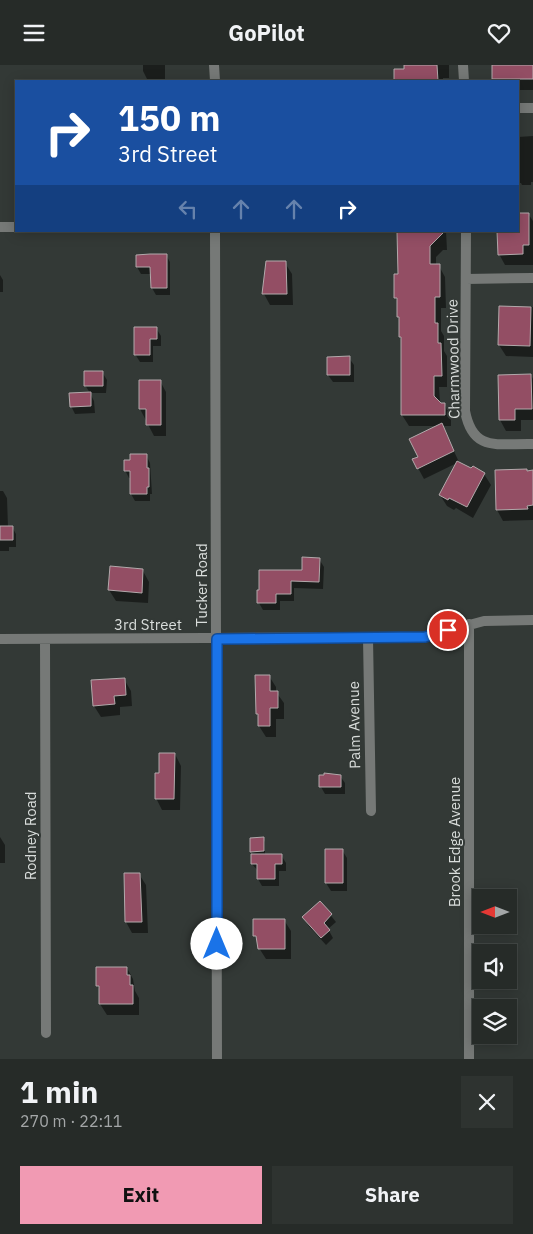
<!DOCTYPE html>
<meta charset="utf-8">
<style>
body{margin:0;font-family:"IBM Plex Sans",sans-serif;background:#2e3330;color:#f1f3f6;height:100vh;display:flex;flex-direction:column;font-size:19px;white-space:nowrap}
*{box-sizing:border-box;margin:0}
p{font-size:16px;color:#a4a7a8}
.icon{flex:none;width:28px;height:28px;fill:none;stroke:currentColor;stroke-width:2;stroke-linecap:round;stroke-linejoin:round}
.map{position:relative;height:994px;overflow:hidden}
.details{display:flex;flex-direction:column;background:#262b28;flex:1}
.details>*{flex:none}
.guide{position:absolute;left:15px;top:15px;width:504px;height:152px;border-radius:0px;box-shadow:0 2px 12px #0003,0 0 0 1px #424745;background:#1a4fa0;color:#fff;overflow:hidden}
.needle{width:32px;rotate:270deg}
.fabs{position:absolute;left:472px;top:824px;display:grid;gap:10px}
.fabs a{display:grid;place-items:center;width:45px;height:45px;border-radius:0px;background:#262b28;box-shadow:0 2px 12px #0003,0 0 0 1px #424745;font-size:25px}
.pin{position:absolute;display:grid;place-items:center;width:42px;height:42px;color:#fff;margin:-21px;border:2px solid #fff;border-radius:50%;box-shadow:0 1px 5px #0007}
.me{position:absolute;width:55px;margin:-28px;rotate:0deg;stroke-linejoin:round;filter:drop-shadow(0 0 4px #0008)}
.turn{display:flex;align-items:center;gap:18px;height:105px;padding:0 20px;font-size:22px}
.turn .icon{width:65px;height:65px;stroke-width:2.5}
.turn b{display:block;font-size:35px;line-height:42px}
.lanes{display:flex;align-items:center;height:48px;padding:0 20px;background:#0003;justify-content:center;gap:25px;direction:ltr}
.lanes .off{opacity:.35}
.round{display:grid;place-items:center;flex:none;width:52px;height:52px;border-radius:0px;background:#2e3330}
.headline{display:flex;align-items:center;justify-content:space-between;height:85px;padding:0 20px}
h1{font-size:30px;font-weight:700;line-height:38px}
.primary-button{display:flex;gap:10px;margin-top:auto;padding:10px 20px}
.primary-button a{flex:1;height:58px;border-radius:0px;background:#f19ab3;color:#111;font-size:20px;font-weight:700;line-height:58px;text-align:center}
.primary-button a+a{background:#2e3330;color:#f1f3f6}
header{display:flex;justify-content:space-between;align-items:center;height:65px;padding:0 20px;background:#262b28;font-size:22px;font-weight:700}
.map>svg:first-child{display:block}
.shadow{fill:#0007}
.building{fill:#934e64;stroke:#b2a9ab}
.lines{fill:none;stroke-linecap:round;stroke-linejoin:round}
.minor{stroke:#767977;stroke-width:10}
.route-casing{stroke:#114b97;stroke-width:12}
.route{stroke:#1a73e8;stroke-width:9}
.labels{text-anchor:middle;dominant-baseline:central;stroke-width:4;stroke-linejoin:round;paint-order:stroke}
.street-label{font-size:15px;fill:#d9dddb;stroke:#333936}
</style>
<header><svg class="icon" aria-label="menu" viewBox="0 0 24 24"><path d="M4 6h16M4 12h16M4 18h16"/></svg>GoPilot<svg class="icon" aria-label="heart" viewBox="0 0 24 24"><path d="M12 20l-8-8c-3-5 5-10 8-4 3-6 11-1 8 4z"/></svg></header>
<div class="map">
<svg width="533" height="994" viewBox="0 0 533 994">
<rect width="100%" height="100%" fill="#333936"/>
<path class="shadow" d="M143 0H165V14H147L143 6Z
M405 0H449V13H443V16H395V6L405 5Z
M493 0H533V25H518V16H494Z
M533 71V117H531V120H522L521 118H518V72Z
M518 150H529L533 156V200H505L499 189 518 166Z
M398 166H446L447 185H443L436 192V201H439L445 212 446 243H441V266L444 271V286L447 291V322H439L440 338 444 339 451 350V361H442L459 397 458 398 484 409 491 420 473 453 456 443 454 445 447 441 440 430 457 398 424 414 418 403 420 392 439 361H409L402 350V276L400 272V256L398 252V237L395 232 399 210Z
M166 190 170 197V230H156L152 223V209H141L137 202Z
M285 198 292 209 293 240H270L264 229Z
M0 210 3 215V227H0Z
M500 242H533V292L506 291 499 280Z
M156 263 161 271V281H153V297H140L135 289Z
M349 293 354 300V317H333L328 310Z
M102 307 107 315 106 328H90L85 320Z
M531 310 533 314V355H521V366H506L500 355Z
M160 316 166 327V371H154L140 344Z
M90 328 94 336 95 348 75 349 71 341Z
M146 390 150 398 152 429H150V436H135L131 429V413H129L125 405 131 396Z
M533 406V455L503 456 497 445Z
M0 426H3L7 433 8 462H12L16 469V482H9V486H0Z
M319 494 324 502 323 524 294 523V536H280V545H263L259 538Z
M143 506 149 517 148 538 116 536 109 525Z
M269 611 276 622V627L284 638V654H276V672H266L259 661V653L257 649Z
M124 614 131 626 132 641 120 642V650L101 652 94 641Z
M175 689 181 701 180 745H162L156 733 161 709Z
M340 711 345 718V729H325L321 722Z
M0 772 5 780V798H0Z
M263 774 265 777V790H281L286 798V806H279V821H262L258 814V806L252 799 254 791 251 786Z
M326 785H342L347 793V826H331L326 818Z
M139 809 146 820 148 868H132L126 857Z
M320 837 336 857 328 864 333 873 326 880 308 860 304 852Z
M284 855 291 866V894H266L259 883 258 877 255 870Z
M127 903 133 914 135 926 139 933V950H107L100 939V926L97 920Z"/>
<path class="building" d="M404 0H437L438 16H394V4H404Z
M492 0H533V14H492Z
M518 148H529V180H523V189L498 190 497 166H518Z
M397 166H445L430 181V199H440V232H435V258H438V278H441L442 311H434V331L441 338H445V350H401V272H399V252H397V233H394V209H398Z
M150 189H167V223H151L150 202H136V190Z
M266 196H286L287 229H262Z
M499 241 531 242 530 281 498 280Z
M134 262H157V274H150V290H134Z
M350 291V310H327V292Z
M84 306H103V321H84Z
M531 309 532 344H515V355H499L498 310Z
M139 315H161V360H146V344H139Z
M91 327V341L70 342 69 328Z
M442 358 454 386 417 404 412 394 418 392 409 374Z
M130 389H147V403H149V422H147V429H130V406H124V395H130Z
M457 396 471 403 473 401 485 408 467 442 449 433 448 435 439 430Z
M527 404V406L533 405V440L527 441 528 444 496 445 495 405Z
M0 461H13V475H0Z
M302 492 320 493 319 517 291 516V529H276V538H257V525H259V505H302Z
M110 501 143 504 142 528 108 525Z
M255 610H270V626H278V643H270V661H258V649H256Z
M125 613 126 630 114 631 115 639 93 641 91 615Z
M159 688H175L174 734H155V708H159Z
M324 708 341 710V722H319V710H324Z
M264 772V786L250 787V773Z
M325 784H343V818H325Z
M251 789H282V799H275V814H257V799H251Z
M124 808H140L142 857H125Z
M320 836 332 849 324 858 330 865 321 873 302 852Z
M253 854H285V884H258L256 871H253Z
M96 902H127V910H130V920H133V939H99V921H96Z"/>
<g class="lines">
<path class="minor" d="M214 0 215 16
M463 0 464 16
M518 43H533
M0 162H16
M215 166 217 994
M466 166 465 346C473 388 498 378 533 379
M466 214 533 213
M469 559V994
M368 573 371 746
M0 574 425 572 484 556 533 555
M45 575 46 968"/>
</g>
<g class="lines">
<defs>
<path id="route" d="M217 879V574L425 572 448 565"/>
</defs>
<use href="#route" class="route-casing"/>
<use href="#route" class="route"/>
</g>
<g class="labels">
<g class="street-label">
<text transform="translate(453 294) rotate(-91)">Charmwood Drive</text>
<text transform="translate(201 520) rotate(-90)">Tucker Road</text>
<text x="148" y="559">3rd Street</text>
<text transform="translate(354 660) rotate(-91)">Palm Avenue</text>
<text transform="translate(30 771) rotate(-90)">Rodney Road</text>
<text transform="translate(454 777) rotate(-90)">Brook Edge Avenue</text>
</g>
</g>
</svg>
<div class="fabs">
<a><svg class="needle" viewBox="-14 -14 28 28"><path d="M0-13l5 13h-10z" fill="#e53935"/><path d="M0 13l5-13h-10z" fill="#a4a7a8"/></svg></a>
<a><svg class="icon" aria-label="sound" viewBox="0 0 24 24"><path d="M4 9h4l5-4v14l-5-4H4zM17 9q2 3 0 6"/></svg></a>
<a><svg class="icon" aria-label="layers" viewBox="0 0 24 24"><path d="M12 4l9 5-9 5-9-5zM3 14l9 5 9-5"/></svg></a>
</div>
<div class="pin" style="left:448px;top:565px;background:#d93025"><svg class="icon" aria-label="arrive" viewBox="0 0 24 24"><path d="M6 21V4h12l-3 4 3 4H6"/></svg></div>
<svg class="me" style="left:217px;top:879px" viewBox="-20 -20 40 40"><circle r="19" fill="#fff"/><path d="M0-13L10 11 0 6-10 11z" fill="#1a73e8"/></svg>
<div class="guide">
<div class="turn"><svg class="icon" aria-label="right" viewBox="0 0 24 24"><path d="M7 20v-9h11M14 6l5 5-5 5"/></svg><div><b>150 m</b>3rd Street</div></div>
<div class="lanes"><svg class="icon off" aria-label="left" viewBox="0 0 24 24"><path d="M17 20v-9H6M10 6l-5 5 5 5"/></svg><svg class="icon off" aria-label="ahead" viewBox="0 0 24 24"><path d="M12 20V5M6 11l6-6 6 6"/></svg><svg class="icon off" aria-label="ahead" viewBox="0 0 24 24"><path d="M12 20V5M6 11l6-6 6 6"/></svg><svg class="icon" aria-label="right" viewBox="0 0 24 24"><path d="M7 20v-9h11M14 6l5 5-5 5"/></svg></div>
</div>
</div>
<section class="details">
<div class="headline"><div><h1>1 min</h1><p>270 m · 22:11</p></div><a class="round"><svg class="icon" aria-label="close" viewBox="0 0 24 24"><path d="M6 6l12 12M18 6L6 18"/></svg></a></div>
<div class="primary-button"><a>Exit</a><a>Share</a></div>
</section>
